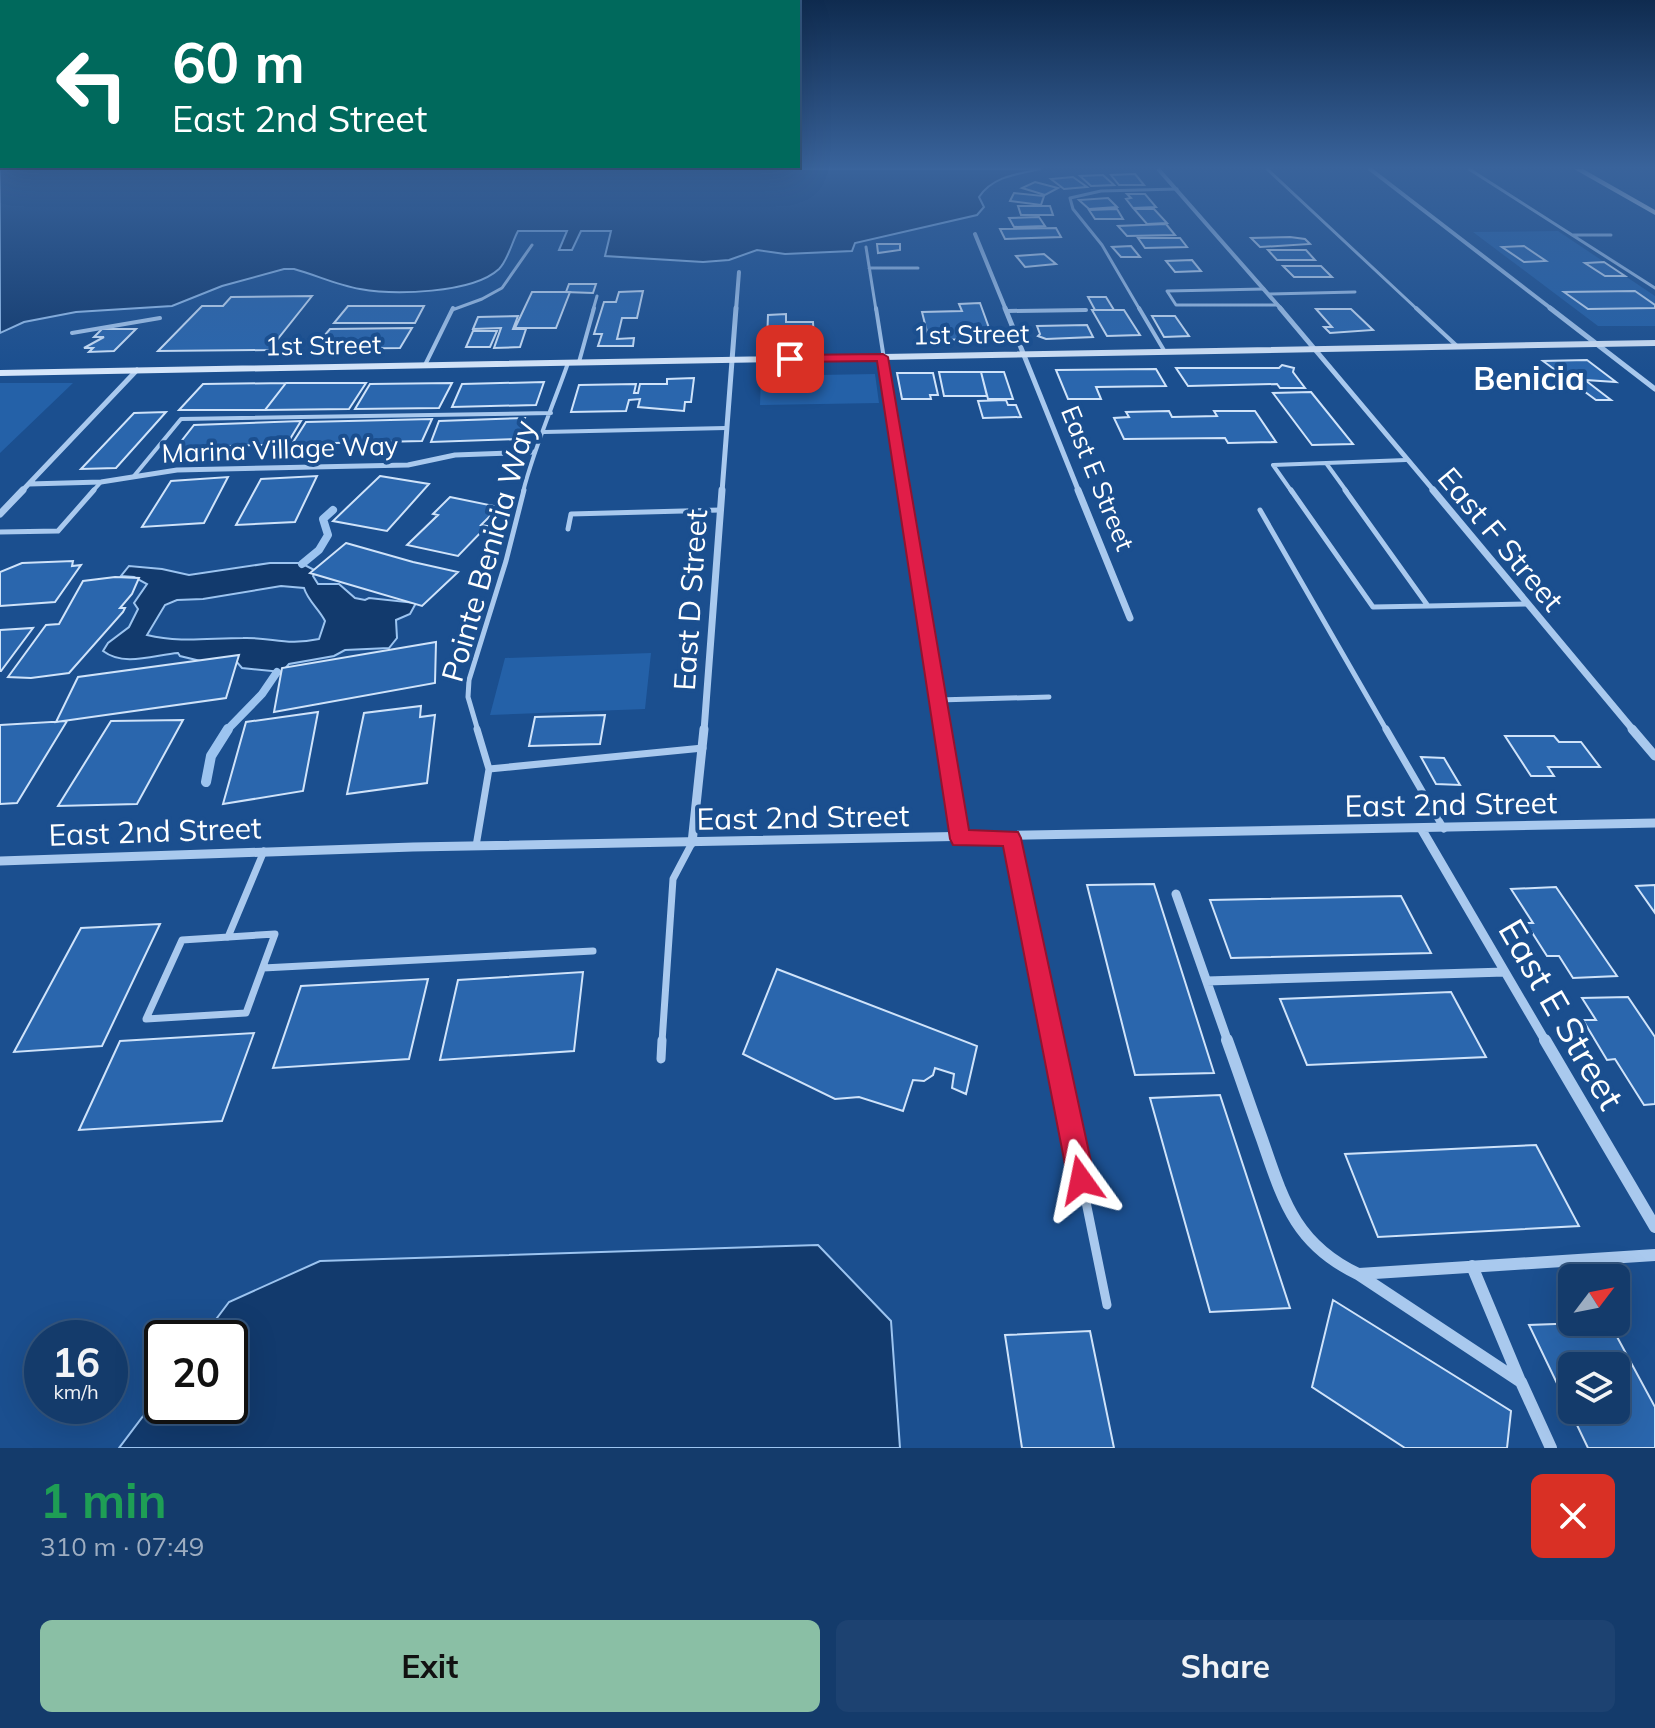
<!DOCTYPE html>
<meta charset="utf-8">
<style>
body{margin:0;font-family:Mulish,sans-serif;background:#1d4271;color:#f1f3f6;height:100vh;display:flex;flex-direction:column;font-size:30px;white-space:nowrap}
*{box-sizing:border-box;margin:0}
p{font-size:26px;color:#9dadc1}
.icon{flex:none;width:44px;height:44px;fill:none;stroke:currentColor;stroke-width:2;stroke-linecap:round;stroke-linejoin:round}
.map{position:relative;height:1448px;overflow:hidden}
.panel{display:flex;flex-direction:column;background:#143b6b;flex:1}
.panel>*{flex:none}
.hud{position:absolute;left:0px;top:0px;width:800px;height:168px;box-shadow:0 8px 32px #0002,0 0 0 2px #33557e;background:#00695c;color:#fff;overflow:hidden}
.needle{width:52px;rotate:58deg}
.tools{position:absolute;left:1558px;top:1264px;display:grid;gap:16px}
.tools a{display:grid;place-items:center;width:72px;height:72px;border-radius:12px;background:#143b6b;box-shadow:0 8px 32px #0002,0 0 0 2px #33557e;font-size:40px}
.speed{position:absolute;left:24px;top:1320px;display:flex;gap:16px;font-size:40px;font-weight:700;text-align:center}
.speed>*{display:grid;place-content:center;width:104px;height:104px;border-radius:50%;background:#143b6b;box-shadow:0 8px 32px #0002,0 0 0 2px #33557e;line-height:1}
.speed small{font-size:20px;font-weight:400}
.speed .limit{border:4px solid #111;border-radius:12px;background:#fff;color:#111}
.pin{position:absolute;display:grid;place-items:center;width:68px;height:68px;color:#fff;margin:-34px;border-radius:16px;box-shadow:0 4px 12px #0006}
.me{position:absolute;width:88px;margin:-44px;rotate:348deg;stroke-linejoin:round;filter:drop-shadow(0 0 6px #0008)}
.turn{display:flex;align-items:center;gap:28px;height:168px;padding:0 40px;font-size:36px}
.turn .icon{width:104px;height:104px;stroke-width:2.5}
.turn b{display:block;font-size:56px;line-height:68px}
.round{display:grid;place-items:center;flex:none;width:84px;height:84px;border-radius:12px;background:#1d4271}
.overview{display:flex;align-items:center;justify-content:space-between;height:136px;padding:0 40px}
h1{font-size:48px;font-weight:700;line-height:60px;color:#1e9e55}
.primary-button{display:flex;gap:16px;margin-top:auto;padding:16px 40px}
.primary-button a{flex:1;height:92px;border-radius:12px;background:#8abfa5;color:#111;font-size:32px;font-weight:700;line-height:92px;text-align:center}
.primary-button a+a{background:#1d4271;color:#f1f3f6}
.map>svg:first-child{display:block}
.green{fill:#2461a8}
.water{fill:#123a6d;stroke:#9cc4f0;stroke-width:2;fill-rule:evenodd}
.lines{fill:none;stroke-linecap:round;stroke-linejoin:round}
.stream-far1{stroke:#9cc4f0;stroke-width:8}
.stream{stroke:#9cc4f0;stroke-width:10}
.building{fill:#2a66ad;stroke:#cfe3fa;stroke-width:2;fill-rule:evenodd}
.lane-far4{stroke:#a9c9ee;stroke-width:3}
.lane-far3{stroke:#a9c9ee;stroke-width:4}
.lane-far2{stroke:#a9c9ee;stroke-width:5}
.lane-far1{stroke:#a9c9ee;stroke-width:7}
.lane{stroke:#a9c9ee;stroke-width:9}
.street-far4{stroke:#a9c9ee;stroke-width:4}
.street-far3{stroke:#a9c9ee;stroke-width:5}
.street-far2{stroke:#a9c9ee;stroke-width:7}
.street-far1{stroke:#a9c9ee;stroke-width:9}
.street{stroke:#a9c9ee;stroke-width:12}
.secondary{fill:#d6e6fa;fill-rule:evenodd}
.route{fill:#e11d48;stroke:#92132f;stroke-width:2}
.labels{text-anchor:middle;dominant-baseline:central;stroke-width:8;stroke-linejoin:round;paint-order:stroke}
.far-street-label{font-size:26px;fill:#fff;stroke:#1b4f8f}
.street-label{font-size:30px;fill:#fff;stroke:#1b4f8f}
.far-district-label{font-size:32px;font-weight:bold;fill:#fff;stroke:#1b4f8f}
.near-street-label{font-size:36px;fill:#fff;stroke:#1b4f8f}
</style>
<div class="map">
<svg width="1655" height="1448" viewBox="0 0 1655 1448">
<rect width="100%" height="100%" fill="#1b4f8f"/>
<path class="green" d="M1558 231 1655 296V326H1598L1473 232Z
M875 374 879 403 760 405 761 376Z
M0 383H73L0 453Z
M651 653 645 709 490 715 505 658Z"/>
<path class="water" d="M0 169H1041C1018 174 993 176 979 197L984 207 977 215 855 243 852 251 785 254 757 250 729 260 703 262 605 256 611 231H581L572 250H559L567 231H518C512 242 508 260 499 269 472 294 393 295 360 289 337 285 316 275 294 269H284L222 286 172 306 76 312 24 322 0 333Z
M270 563H301L316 571 313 576 318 584H339L355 598 365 600 369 598 416 603 410 614 396 620 397 638 389 648 345 650 334 656 289 664 282 672 242 668 236 661 213 664 180 656 178 653C154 655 124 667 103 651L108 643 129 627 138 609 134 603 147 584 134 577 121 576 129 566 162 569 189 575ZM281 586 304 588C308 601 319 609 325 621L319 639C285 646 273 637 243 638 209 638 180 643 147 635L165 605 177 600 203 599Z
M818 1245 891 1321 900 1448H119L162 1391V1406H230V1338H202L229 1302 320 1261Z"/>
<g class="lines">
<path class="stream-far1" d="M302 564 319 550 328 535 323 519 333 510
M226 731 262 694 277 672"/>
<path class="stream" d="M206 782 211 756 228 729"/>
</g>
<path class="building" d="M1135 174 1144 185H1119L1111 175Z
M1103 175 1114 185 1091 186 1080 176Z
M1073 177 1087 187 1064 189 1051 179Z
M1035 182 1058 188 1045 195 1022 188Z
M1014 193 1044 196 1041 205 1010 201Z
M1127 194H1145L1156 207 1133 208 1126 199 1131 198Z
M1108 198 1117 207 1089 209 1079 200Z
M1018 206H1050L1053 215H1021Z
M1117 209 1123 219H1095L1089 210Z
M1134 209H1154L1167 223 1147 224Z
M1039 217 1045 226 1014 227 1009 218Z
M1166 224 1175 235 1127 236 1118 226Z
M1056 228 1061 237 1005 239 1000 229Z
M1290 237 1305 239 1310 244 1260 247 1251 238Z
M1138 238H1180L1187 247 1145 248Z
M877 244H900V250L878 253Z
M1131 246 1140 257H1121L1112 247Z
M1524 246 1546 261 1524 262 1502 247Z
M1268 250H1306L1315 260H1277Z
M1044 254 1056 264 1025 267 1016 256Z
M1192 260 1201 271 1175 272 1166 261Z
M1604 262 1625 276H1605L1585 263Z
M1283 266H1321L1332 277H1294Z
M569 284H596L593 293 566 292Z
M643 291 637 318H622L617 339 634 338 633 346H598L602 334H594L604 302H616L619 292Z
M1635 291 1655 305V308L1588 309 1564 292Z
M532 292H570L556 328H515Z
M312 296 269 350 158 351 202 306H223L231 297Z
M1088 297H1106L1114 310H1095Z
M980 303 993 339 929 340 922 312 962 311 959 304Z
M348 306H424L415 323H334Z
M1316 309H1351L1373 330 1330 333 1324 327H1332Z
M1092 310H1124L1140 335 1107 336Z
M786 314V322H813L814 341 767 342 768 315Z
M518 316 513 329H526L520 347 494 348 501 328 473 329 478 317Z
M1152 316H1175L1189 336 1164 337Z
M1087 325 1093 337 1046 339 1038 336 1040 334 1037 326Z
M412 328 400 348 313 349 330 329Z
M102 329H136L114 351 89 352 93 348H84L104 337H94Z
M473 331H497L490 347H466Z
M1587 360 1616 382 1585 380 1611 400H1596L1543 361Z
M1282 365 1294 368 1293 372 1305 388H1280L1277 384 1188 386 1176 368H1279Z
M1156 369 1166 386 1096 387 1101 399H1068L1056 370Z
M939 372H981L987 396H944Z
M981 372H1004L1013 399H988Z
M897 373H933L938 395H930L931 399H902Z
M694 378 691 402H685L684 411 638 407 640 399 629 400 626 411 571 412 579 385 636 384 634 393H638L640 384H667V379Z
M544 382 536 405 452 407 462 384Z
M286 383 265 410H179L203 384Z
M286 383H366L349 409 265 410Z
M452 383 439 408 355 409 370 384Z
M1311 392 1353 444 1312 445 1273 393Z
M1006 400 1008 405H1016L1021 417 983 418 978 401Z
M1169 411 1172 417 1217 416 1214 411H1255L1276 442 1228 443 1225 438 1124 439 1114 418 1129 417 1126 412Z
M166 412 116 468 81 469 134 413Z
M525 418 519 439 431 442 439 421Z
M432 419 422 441 292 444 306 422Z
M301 421 287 444 176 448 194 425Z
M317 476 295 522 236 525 261 479Z
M380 476 429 484 387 531 333 521Z
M228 477 204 523 142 527 171 481Z
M450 497 499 507 481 525 487 526 458 556 407 545 438 515 433 514Z
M346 543 413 562 458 572 422 606 310 573Z
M73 561 72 566 81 565 55 602 0 606V572L22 563Z
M115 577 139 578 132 594 120 608H125L123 612 69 673 31 678 8 677 46 625 59 624 83 581Z
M33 628 1 671H0V630Z
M436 642 435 683 274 712 282 668Z
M239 655 226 698 56 722 78 677Z
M421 706 420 717 435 715 427 783 347 794 364 713Z
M318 712 303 791 223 804 246 722Z
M605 715 600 744 529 746 535 717Z
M183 720 137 804 58 806 111 721Z
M67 721 17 803 0 804V725Z
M1505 736H1554L1559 742H1581L1600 767H1548L1554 776H1531Z
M1421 757 1444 758 1460 785 1436 784Z
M1154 884 1214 1073 1135 1075 1087 885Z
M1655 885V913L1636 886Z
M1556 887 1617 976 1573 978 1559 956H1547L1526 923H1533L1511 889Z
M1401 896 1431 953 1231 958 1210 900Z
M160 924 102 1046 14 1052 81 928Z
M777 969 977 1046 966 1094 952 1088 954 1074 935 1068 933 1075 924 1081 913 1080 903 1111 859 1097 835 1099 743 1054Z
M583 972 574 1051 440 1060 458 980Z
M428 979 409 1059 273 1068 301 986Z
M1451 992 1486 1057 1307 1065 1280 999Z
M1628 997 1655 1037V1104L1644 1105 1615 1059 1607 1060 1583 1020H1596L1582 998Z
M254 1033 222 1121 79 1130 120 1041Z
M1220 1095 1290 1308 1210 1312 1150 1098Z
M1536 1145 1579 1226 1378 1237 1345 1154Z
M1333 1300 1511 1411 1507 1448H1405L1312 1387Z
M1609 1322 1655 1407V1448H1588L1529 1325ZM1572 1366H1616V1410H1572Z
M1090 1331 1114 1448H1022L1005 1335Z"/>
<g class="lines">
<path class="lane-far4" d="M1267 169 1418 310
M1469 169 1655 288
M1573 235H1611
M866 247 876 310
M869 268H918
M1264 289 1167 291 1176 305H1278
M1268 294 1355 292
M452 310 482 299 502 288 532 245
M593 310 597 296
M1140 310 1102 245 1073 209 1070 198 1101 191 1177 189"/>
<path class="lane-far3" d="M876 308 905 492
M1139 308 1165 352
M1416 308 1458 347
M1007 311 1086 310
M72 333 160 318
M579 362 594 308
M425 365 453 308
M544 432 726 428
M1326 463 1347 492
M134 476 181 419 551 413
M92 492 101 482
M523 492C534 448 553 406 568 363
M1292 492 1273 465 1406 460"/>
<path class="lane-far2" d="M905 490 943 731
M1291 490 1373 607 1428 606
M1345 490 1428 606 1528 604
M1260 510 1387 731
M568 529 571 514 720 510
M0 532 58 531 94 490
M938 700 1049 697
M478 731 468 697 469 680 506 561 524 490"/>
<path class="lane-far1" d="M942 729 960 839
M1386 729 1444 829
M489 769 703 748
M1011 838 1053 1042
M476 846 489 769 477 729
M275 934 246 1013 146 1019 182 940Z
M228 937 264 851
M263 968 593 951
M662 1042 673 879 692 843"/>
<path class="lane" d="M1053 1040 1107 1305
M661 1059 662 1040"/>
<path class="street-far4" d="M1370 169 1553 310
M1159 170 1282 310
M975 234 1006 310
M736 310 739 272"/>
<path class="street-far3" d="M1005 308 1079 492
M1280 308 1435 492
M1550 308 1655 389
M29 484 101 482 177 470 408 465 455 455 533 452
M21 492 137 370
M722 492 736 308"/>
<path class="street-far2" d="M1078 490 1130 618
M1433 490 1634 731
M0 514 23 490
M704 731 722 490"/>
<path class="street-far1" d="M1632 729 1655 756
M1422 830 1546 1042
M692 843 704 729
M0 861 413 847 1655 823
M1176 894 1228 1042
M1207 981 1505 972"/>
<path class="street" d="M1227 1040C1239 1073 1250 1106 1262 1139 1283 1200 1295 1244 1358 1274L1521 1382 1551 1448
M1545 1040 1655 1227
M1472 1266 1520 1381
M1359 1274 1655 1255"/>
<path class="secondary" d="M1574 169H1583L1655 210V215Z
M1655 340V346L0 376V370Z"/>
</g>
<linearGradient id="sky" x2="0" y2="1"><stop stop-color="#0f2b4f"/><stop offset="0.45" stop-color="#39639b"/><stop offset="1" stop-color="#39639b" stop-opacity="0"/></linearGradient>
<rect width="1655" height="372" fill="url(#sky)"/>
<path class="route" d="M883 354 888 357 969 830 1018 832 1021 838 1095 1180 1091 1190 1081 1194 1072 1190 1068 1180 1003 846 953 845 950 839 877 361 790 362 785 359 790 355Z"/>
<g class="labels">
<g class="far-street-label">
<text transform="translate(971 334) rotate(-1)">1st Street</text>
<text transform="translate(323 345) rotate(-1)">1st Street</text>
<text transform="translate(280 449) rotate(-2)">Marina Village Way</text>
<text transform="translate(1098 478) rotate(68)">East E Street</text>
</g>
<g class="street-label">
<text transform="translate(1501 539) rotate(50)">East F Street</text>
<text transform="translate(488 551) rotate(-74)">Pointe Benicia Way</text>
<text transform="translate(690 600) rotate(-86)">East D Street</text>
<text transform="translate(1451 804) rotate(-1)">East 2nd Street</text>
<text transform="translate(803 817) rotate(-1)">East 2nd Street</text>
<text transform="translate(155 831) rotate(-2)">East 2nd Street</text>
</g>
<g class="far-district-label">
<text x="1529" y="378">Benicia</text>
</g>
<g class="near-street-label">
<text transform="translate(1562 1014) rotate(60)">East E Street</text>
</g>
</g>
</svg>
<div class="tools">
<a><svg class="needle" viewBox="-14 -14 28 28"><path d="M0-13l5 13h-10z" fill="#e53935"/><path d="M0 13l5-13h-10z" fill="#9dadc1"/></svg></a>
<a><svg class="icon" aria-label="layers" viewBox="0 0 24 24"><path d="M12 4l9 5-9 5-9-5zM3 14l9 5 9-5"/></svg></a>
</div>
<div class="speed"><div>16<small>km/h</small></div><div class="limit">20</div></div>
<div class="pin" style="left:790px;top:359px;background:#d93025"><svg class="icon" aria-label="arrive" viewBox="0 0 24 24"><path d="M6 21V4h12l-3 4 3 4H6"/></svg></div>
<svg class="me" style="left:1081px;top:1180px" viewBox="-20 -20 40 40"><path d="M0-17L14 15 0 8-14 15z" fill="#e11d48" stroke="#fff" stroke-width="4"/></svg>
<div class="hud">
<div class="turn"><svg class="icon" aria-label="left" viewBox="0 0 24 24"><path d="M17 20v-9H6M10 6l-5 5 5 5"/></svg><div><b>60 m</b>East 2nd Street</div></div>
</div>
</div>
<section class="panel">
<div class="overview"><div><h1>1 min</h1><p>310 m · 07:49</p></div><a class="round" style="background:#d93025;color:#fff"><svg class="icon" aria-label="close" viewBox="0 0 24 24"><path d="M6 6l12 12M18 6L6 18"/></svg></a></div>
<div class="primary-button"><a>Exit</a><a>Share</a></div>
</section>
